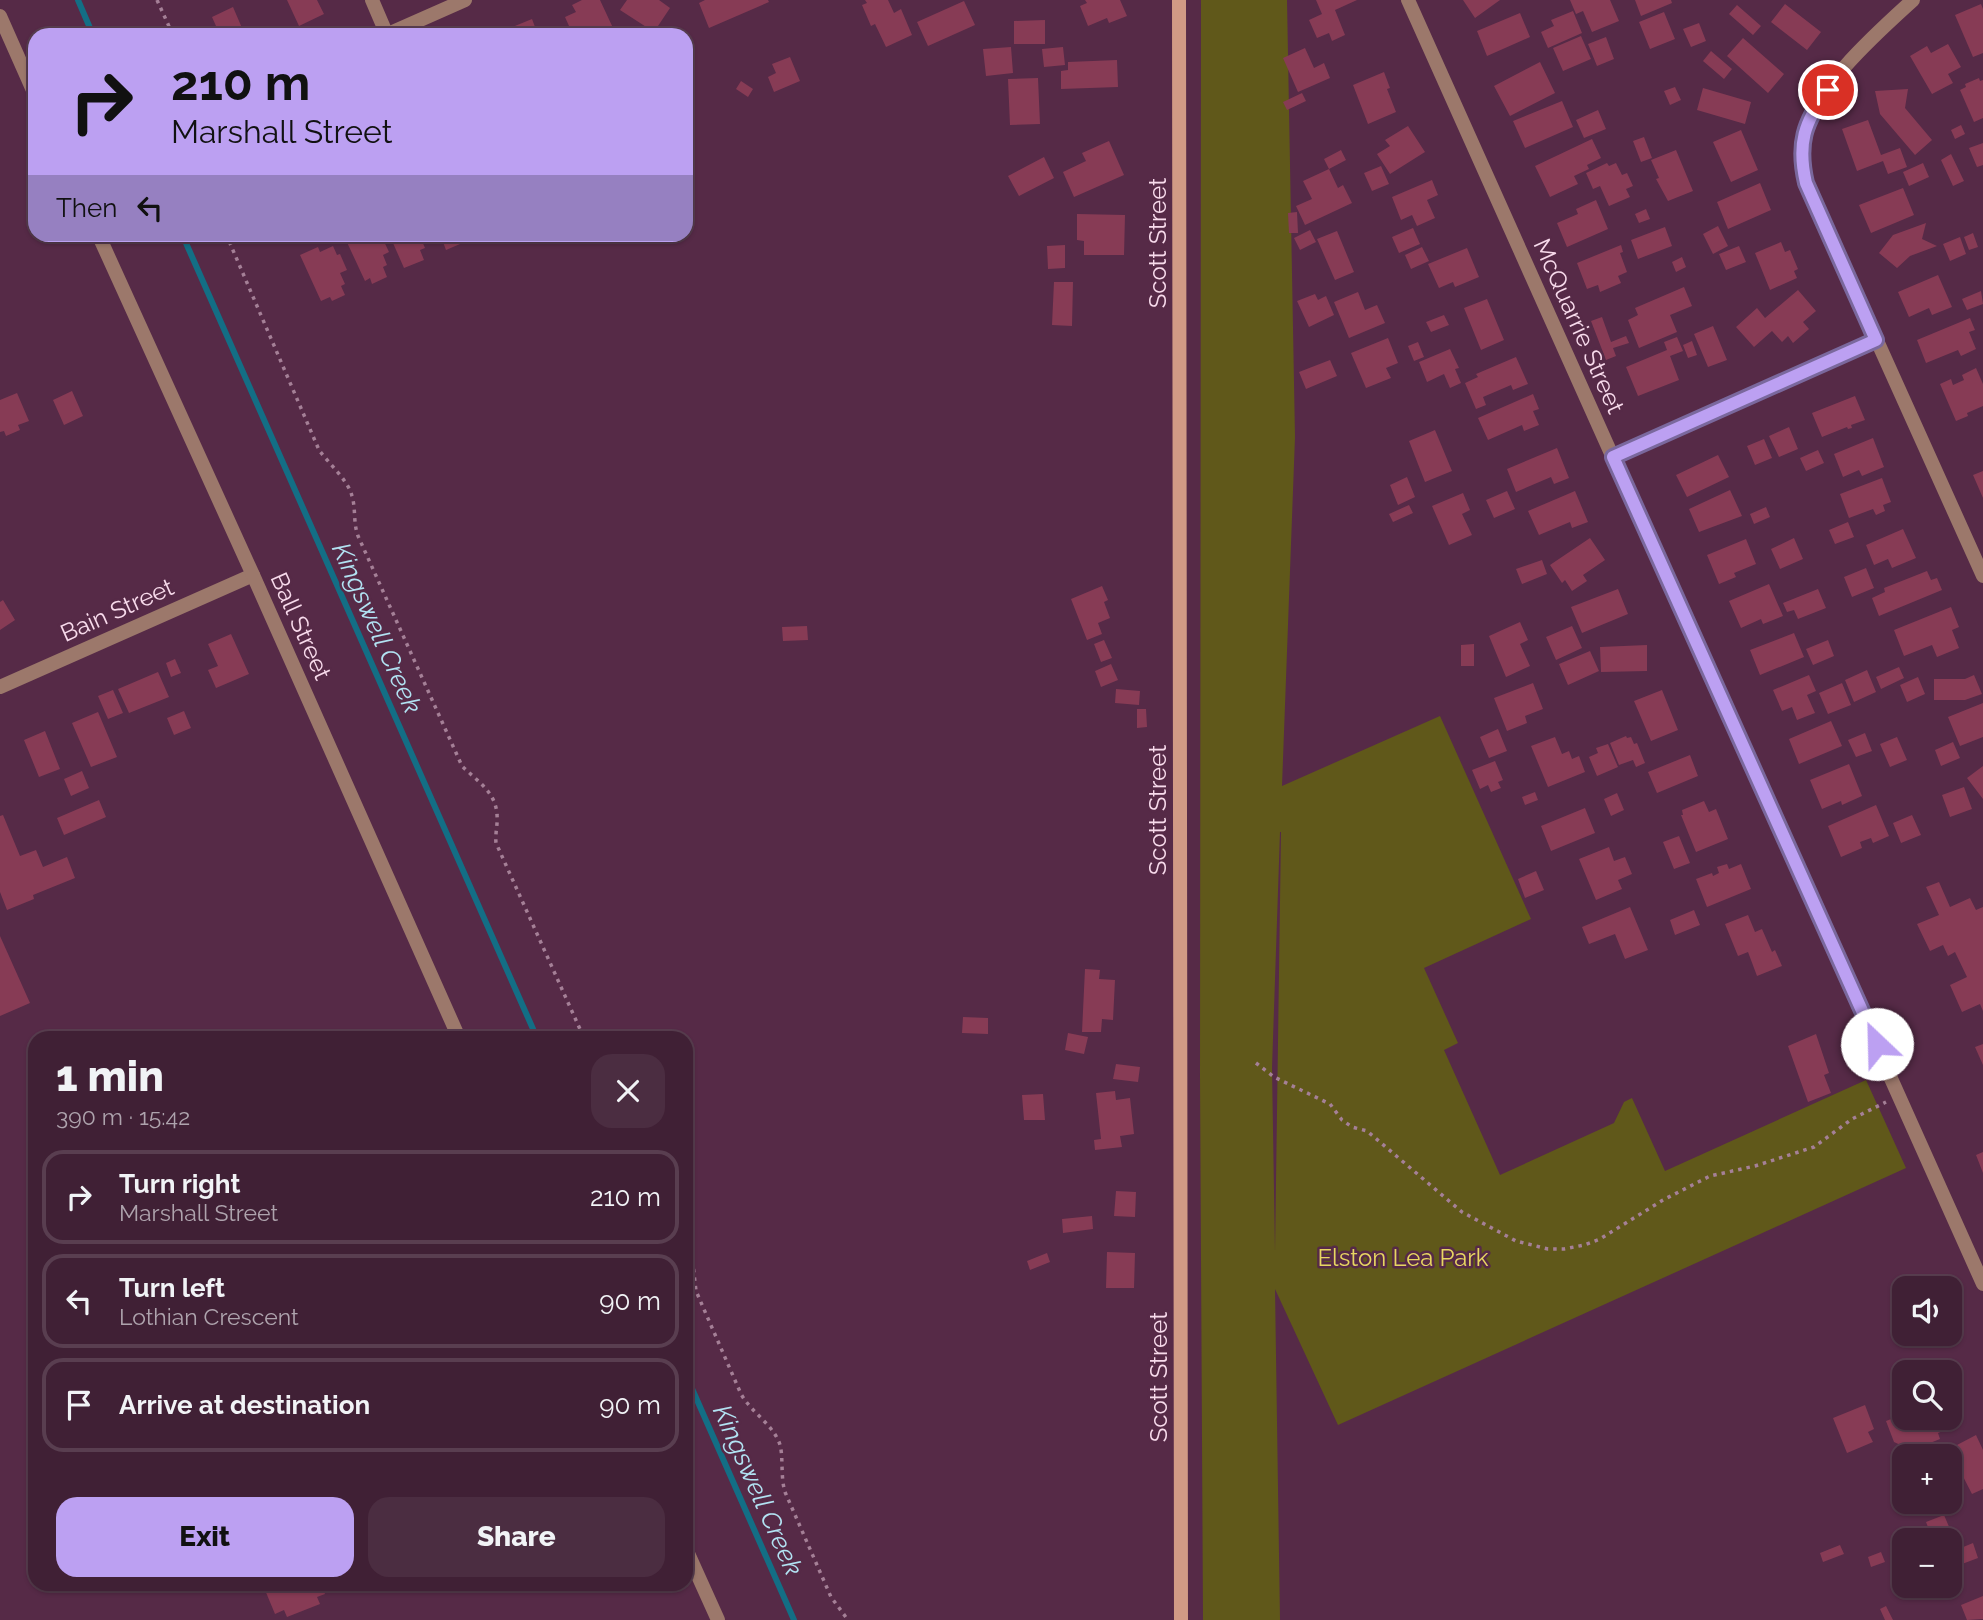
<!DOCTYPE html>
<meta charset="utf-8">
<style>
body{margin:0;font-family:Raleway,sans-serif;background:#4b2d41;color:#f1f3f6;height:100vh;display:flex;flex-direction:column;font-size:26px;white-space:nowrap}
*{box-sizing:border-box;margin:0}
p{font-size:23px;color:#aea3ad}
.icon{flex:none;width:38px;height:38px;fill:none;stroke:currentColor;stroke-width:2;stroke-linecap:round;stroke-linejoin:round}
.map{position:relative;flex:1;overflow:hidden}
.sheet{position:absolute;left:28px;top:1031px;width:665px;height:560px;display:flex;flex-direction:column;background:#402035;border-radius:21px;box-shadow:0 2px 5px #0004,0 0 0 2px #593e50}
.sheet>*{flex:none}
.top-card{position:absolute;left:28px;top:28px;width:665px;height:214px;border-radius:21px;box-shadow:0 2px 5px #0004,0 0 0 2px #593e50;background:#bca0f2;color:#111;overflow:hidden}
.buttons{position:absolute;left:1892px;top:1276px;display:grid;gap:14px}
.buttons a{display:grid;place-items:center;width:70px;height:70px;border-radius:14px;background:#402035;box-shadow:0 2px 5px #0004,0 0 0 2px #593e50;font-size:35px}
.pin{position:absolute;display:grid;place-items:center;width:60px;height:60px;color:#fff;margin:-30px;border:4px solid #fff;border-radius:50%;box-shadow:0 2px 7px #0007}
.me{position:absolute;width:77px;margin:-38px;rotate:336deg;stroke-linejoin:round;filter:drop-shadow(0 0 5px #0008)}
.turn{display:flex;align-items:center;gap:24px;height:147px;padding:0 28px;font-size:32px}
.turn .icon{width:91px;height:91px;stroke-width:2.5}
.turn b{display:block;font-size:49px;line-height:60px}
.then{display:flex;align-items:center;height:66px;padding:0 28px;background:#0003;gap:14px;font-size:26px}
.round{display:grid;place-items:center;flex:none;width:74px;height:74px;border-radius:21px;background:#4b2d41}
.overview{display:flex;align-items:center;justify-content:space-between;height:119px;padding:0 28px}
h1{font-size:42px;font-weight:800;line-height:52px}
.button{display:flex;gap:14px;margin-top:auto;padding:14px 28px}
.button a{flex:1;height:80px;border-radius:21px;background:#bca0f2;color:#111;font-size:28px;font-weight:800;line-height:80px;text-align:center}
.button a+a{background:#4b2d41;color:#f1f3f6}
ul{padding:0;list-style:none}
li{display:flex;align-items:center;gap:21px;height:94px;margin:0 14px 10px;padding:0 14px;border:4px solid #593e50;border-radius:21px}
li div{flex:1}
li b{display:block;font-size:26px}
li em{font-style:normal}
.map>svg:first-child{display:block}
.green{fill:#60581a;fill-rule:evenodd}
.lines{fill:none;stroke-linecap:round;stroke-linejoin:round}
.stream{stroke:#136e85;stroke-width:6}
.building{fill:#873b55}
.path{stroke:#a58097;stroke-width:3.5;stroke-dasharray:3.5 5;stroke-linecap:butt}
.minor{stroke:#9c786b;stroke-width:14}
.tertiary{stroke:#9c786b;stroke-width:14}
.secondary{stroke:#d19a85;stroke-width:14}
.route-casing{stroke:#7a689d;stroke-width:18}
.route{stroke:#bca0f2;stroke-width:12}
.labels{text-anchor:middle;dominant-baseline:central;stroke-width:5;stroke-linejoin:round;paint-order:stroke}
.street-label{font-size:24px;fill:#f8dbec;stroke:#562a47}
.park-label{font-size:24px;fill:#e7d661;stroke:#562a47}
.water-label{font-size:26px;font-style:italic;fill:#b2e3f3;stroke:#562a47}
</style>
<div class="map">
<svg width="1983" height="1620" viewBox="0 0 1983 1620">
<rect width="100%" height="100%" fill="#562a47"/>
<path class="green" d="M1201 0H1287L1295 437 1282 786 1440 716 1531 919 1424 968 1458 1043 1444 1050 1500 1175 1614 1123 1624 1102 1632 1098 1665 1171 1866 1080 1906 1168 1338 1425 1275 1289 1280 1620H1203L1200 1077ZM1280 832H1281L1275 1252 1272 1068Z"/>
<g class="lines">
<path class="stream" d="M78 0 93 35
M182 234 537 1038
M686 1375 794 1620"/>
</g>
<path class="building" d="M287 0H317L324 14 299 26Z
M582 0H600L613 28 597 35H573L565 17 576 12 572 5Z
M627 0H659L670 8 654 32 620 10Z
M705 0H768L769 2 709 28 699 3Z
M865 0H888L894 13 901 9 912 35 886 47 875 24 871 26 862 5 867 3Z
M1085 0H1120L1127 16 1109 23 1107 18 1088 26 1080 6 1087 3Z
M1316 0H1357L1335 10 1345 35 1332 41 1329 33 1317 38 1309 20 1322 14Z
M1463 0H1500L1475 18Z
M1570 0H1610L1619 21 1592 32 1583 11 1576 14Z
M1635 0H1671L1672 3 1641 16Z
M964 1 975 25 928 46 917 22Z
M1785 4 1821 32 1807 50 1771 22Z
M1981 4 1983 9V53L1973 57 1955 15Z
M1737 5 1761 26 1753 35 1729 14Z
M233 7 245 35H220L212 17Z
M1573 11 1582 33 1548 48 1541 32 1554 26 1551 20Z
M1664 12 1675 39 1650 49 1639 22Z
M1520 13 1530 37 1487 56 1477 31Z
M532 19 538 35H513L510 28Z
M1045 20V44H1014V21Z
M1699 23 1706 41 1691 47 1683 29Z
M1581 36 1591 59 1563 71 1553 48Z
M1606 37 1614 59 1597 66 1588 44Z
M1743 38 1784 74 1768 93 1727 56Z
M1948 44 1961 67 1948 74 1953 83 1932 94 1910 56 1927 46 1931 53Z
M1011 47 1013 73 986 76 983 49Z
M1063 47 1065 65 1044 67 1042 49Z
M1305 48 1314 68 1324 63 1330 78 1298 92 1283 58Z
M1711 51 1732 69 1724 79 1703 61Z
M790 57 800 81 774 92 768 77 776 73 772 64Z
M1117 60 1118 87 1061 89V71L1068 70V62Z
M1540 62 1555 93 1510 116 1494 86Z
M1384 72 1390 88 1387 89 1396 112 1368 124 1353 85Z
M1038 78 1040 124 1010 125 1008 79Z
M1979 78 1980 81 1983 80V118L1974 122 1960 90 1966 87 1965 84Z
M741 81 753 89 748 97 736 89Z
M1675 87 1681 100 1670 105 1664 91Z
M1703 88 1751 102 1745 124 1697 110Z
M1908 89 1905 108 1932 140 1915 155 1880 114 1875 91Z
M1302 93 1306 101 1287 110 1283 102Z
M1562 101 1573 127 1525 148 1513 121Z
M1598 110 1606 129 1584 138 1576 120Z
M1868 120 1881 155 1900 148 1907 167 1888 174 1883 161 1857 171 1842 129Z
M1961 125 1965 134 1955 139 1951 130Z
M1408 126 1425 152 1390 174 1377 154 1390 146 1385 140Z
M1741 130 1758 170 1731 182 1713 142Z
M1644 137 1652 158 1641 162 1633 141Z
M1592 139 1601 158 1587 165 1589 169 1574 176 1578 184 1550 197 1535 166Z
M1109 141 1124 175 1074 197 1063 172 1086 161 1082 153Z
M1983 143V165L1977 167 1969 148Z
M1341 150 1346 160 1329 169 1324 159Z
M1676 150 1693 191 1668 201 1656 179 1659 178 1651 160Z
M1951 154 1964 181 1953 186 1941 160Z
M1044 157 1054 178 1019 196 1008 176Z
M1607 163 1609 166 1616 163 1622 175 1627 173 1633 186 1626 189 1630 197 1609 206 1600 186 1593 189 1586 173Z
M1923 163 1929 177 1909 186 1903 172Z
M1381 166 1389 184 1372 191 1364 173Z
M1329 169 1338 188 1343 185 1352 203 1305 225 1296 206 1312 199 1303 181Z
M1432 180 1438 195 1427 200 1435 218 1417 226 1412 215 1401 220 1392 197Z
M1760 183 1771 210 1728 229 1717 202Z
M1903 188 1914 215 1871 233 1859 205Z
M1596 200 1608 229 1567 247 1557 223 1578 214 1576 209Z
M1646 209 1650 219 1639 223 1635 214Z
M1297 212 1298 233H1289L1288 213Z
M1077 214 1125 215 1124 255H1084V241L1077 240Z
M1926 223 1922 239 1937 246 1910 256 1897 268 1879 253 1893 235Z
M1718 226 1728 246 1713 254 1703 234Z
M1665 227 1672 246 1638 259 1631 240Z
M1413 228 1420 244 1399 253 1392 237Z
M1310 230 1316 242 1300 250 1294 238Z
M1337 231 1354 272 1335 280 1317 239Z
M1973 233 1978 247 1969 250 1964 237Z
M352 234 381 235 389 252 383 255 387 265 383 267 387 277 372 284 370 278 365 281 345 238Z
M389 234H419L425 248 420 250 424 260 404 268Z
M440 234H464L467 241 446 250Z
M1960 237 1966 254 1950 261 1943 244Z
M1781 242 1785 252 1790 250 1798 269 1794 271 1797 278 1770 290 1755 253Z
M1065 245V268L1048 269 1047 246Z
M1621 245 1623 252 1620 253 1627 272 1618 276 1621 283 1600 292 1598 285 1587 289 1577 263Z
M333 246 337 255 340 254 347 270 340 273 345 284 341 286 345 295 332 301 330 297 321 301 300 255 318 247 320 252Z
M1739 246 1746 262 1726 270 1719 254Z
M1422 247 1429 261 1411 269 1405 255Z
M1467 248 1479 277 1455 287 1453 282 1439 288 1428 264Z
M1682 257 1686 267 1676 272 1672 262Z
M1938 275 1952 307 1932 315 1929 308 1909 317 1898 292Z
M1054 282H1073L1072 326 1052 325Z
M1684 287 1692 306 1670 315 1677 332 1639 348 1628 320 1638 315 1635 308Z
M1798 290 1816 311 1803 322 1809 329 1793 343 1788 336 1782 342 1772 331 1754 347 1736 327 1757 308 1765 318Z
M1981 291 1983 304 1967 310 1962 299Z
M1358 292 1365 310 1377 305 1385 323 1349 338 1334 302Z
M1315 294 1318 300 1326 296 1334 315 1309 327 1297 301Z
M1487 299 1504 340 1481 350 1464 308Z
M1444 315 1449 325 1431 332 1426 322Z
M1602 317 1611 342 1626 336 1629 343 1613 348 1616 356 1606 360 1591 321Z
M1970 318 1975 330 1969 332 1976 349 1961 356 1958 350 1926 363 1917 340Z
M1713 326 1727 360 1708 367 1694 334Z
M1677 337 1683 351 1670 356 1679 380 1638 396 1626 367 1667 350 1664 342Z
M1388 338 1398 363 1386 368 1391 378 1366 388 1351 353Z
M1692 341 1697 355 1688 358 1683 345Z
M1418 342 1424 357 1414 361 1408 346Z
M1450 349 1459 368 1455 369 1461 383 1450 388 1444 374 1427 382 1419 362Z
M1516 357 1528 384 1513 390 1511 385 1483 397 1486 405 1476 409 1465 383 1478 377 1476 374Z
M1330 360 1337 376 1306 389 1299 372Z
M1976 368 1983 384V406L1967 413 1968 416 1956 421 1940 384 1951 379 1953 385 1964 380 1962 375Z
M72 391 83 416 64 425 53 400Z
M17 393 29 421 18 425 20 430 6 436 4 431 0 432V400Z
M1533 394 1539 409 1533 411 1539 425 1524 431 1522 425 1488 440 1478 418Z
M1855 396 1865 420 1851 425 1852 428 1848 429 1847 427 1822 437 1812 413Z
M1789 427 1798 449 1779 457 1769 436Z
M1435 430 1452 471 1425 482 1409 441Z
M1873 438 1884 467 1862 476 1859 470 1843 477 1834 454Z
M1764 439 1772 458 1755 465 1747 446Z
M1557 448 1569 478 1554 484 1551 477 1516 492 1507 469Z
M1818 450 1824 463 1806 471 1800 458Z
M1718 455 1729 477 1687 497 1676 475Z
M1983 471V498L1973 475Z
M1407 477 1415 497 1398 505 1390 485Z
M1882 478 1891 502 1883 505 1885 511 1876 515 1873 509 1849 518 1840 494Z
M1730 490 1742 516 1699 532 1689 509Z
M1507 491 1515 509 1494 518 1486 500Z
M1575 491 1588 522 1572 528 1570 522 1539 535 1528 511Z
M1463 493 1470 510 1462 514 1472 535 1449 545 1432 506Z
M1409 505 1413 513 1393 522 1389 514Z
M1766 507 1770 517 1754 524 1750 514Z
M1848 522 1854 537 1835 544 1829 530Z
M1903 529 1916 558 1892 568 1888 559 1874 565 1866 545Z
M1590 538 1605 560 1583 575 1587 581 1572 591 1565 580 1562 583 1550 565Z
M1794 538 1803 559 1780 569 1771 549Z
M1746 539 1756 564 1734 573 1736 577 1719 584 1707 555Z
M1542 560 1547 574 1522 584 1516 569Z
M1866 568 1874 588 1852 597 1844 577Z
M1927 571 1931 580 1937 578 1942 590 1879 616 1872 598 1885 592 1884 588Z
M1769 584 1783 616 1763 624 1761 619 1741 628 1729 601Z
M1102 586 1108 600 1104 602 1110 618 1098 623 1102 634 1087 640 1071 599Z
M1618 589 1628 614 1582 633 1571 607Z
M1818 589 1826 608 1798 619 1794 610 1787 612 1783 603Z
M3 600 15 620 0 630V602Z
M1951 607 1959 627 1952 630 1959 648 1937 657 1932 645 1904 656 1894 630Z
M1520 622 1528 640 1520 644 1530 666 1506 677 1489 636Z
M807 626 808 640 783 641 782 627Z
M1572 626 1582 648 1556 660 1546 637Z
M1794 633 1804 657 1760 675 1750 650Z
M231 634 249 674 216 688 208 670 218 666 208 644Z
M1104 640 1112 658 1101 662 1094 644Z
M1828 640 1834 656 1813 665 1806 649Z
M1474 644V666H1461V645Z
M1647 645V671L1601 672 1600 647Z
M1590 651 1599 671 1568 685 1559 664Z
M175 659 181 673 171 677 166 663Z
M1111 664 1118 680 1101 687 1095 671Z
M1899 667 1904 678 1881 689 1876 677Z
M1867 670 1876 692 1854 702 1845 680Z
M158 672 169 697 129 713 118 689Z
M1809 675 1816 691 1807 695 1815 713 1797 720 1792 707 1782 711 1773 690Z
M1974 675 1982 694 1965 700H1934V679H1965Z
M1918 677 1925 694 1907 702 1900 685Z
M1533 683 1543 709 1525 716 1527 723 1507 731 1494 698Z
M1842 683 1851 705 1828 714 1819 693Z
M1116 689 1140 691 1139 705 1115 703Z
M113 690 123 713 108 719 98 696Z
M1662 690 1678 730 1651 741 1634 701Z
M1983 703V737L1960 746 1948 717Z
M1137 709H1146L1147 727 1137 728Z
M184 711 191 728 174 735 167 718Z
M98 712 117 757 91 767 72 723Z
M1831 721 1842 746 1799 764 1789 739Z
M1498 729 1507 751 1489 758 1480 737Z
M45 731 60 769 39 777 24 740Z
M1865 733 1872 751 1856 757 1848 740Z
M1626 736 1627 738 1631 737 1634 744 1637 743 1645 763 1636 767 1633 760 1619 765 1610 743Z
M1555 737 1562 754 1569 751 1572 759 1579 756 1585 772 1548 787 1531 746Z
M1897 737 1907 760 1890 767 1880 744Z
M1953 742 1960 758 1941 766 1935 750Z
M1608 744 1618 767 1597 776 1589 757 1598 753 1596 748Z
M1690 755 1698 776 1657 793 1648 772Z
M1495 761 1503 780 1498 782 1501 788 1491 792 1488 785 1480 789 1472 770Z
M1849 764 1862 796 1842 805 1841 801 1822 809 1810 780Z
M1983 766V799L1967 778Z
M82 771 89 788 71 796 64 779Z
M1964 787 1972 809 1950 817 1942 795Z
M1535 792 1538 800 1525 805 1522 797Z
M1617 793 1624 810 1611 816 1604 799Z
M99 800 106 817 64 835 57 818Z
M1704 801 1709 812 1716 809 1728 839 1696 852 1681 815H1683L1682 810Z
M1876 805 1889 836 1873 843 1871 838 1860 842 1862 848 1841 857 1828 826Z
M1585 808 1595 833 1551 851 1541 826Z
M3 815 20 856 36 850 43 867 67 857 75 878 33 895 34 899 7 910 0 892V816Z
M1912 815 1921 835 1901 843 1893 823Z
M1679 836 1690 863 1674 869 1663 842Z
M1609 847 1614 861 1625 857 1632 874 1618 880 1622 889 1596 900 1579 859Z
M1727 864 1729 869 1741 864 1751 889 1707 907 1696 879 1712 873 1713 876 1719 873 1717 867Z
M1536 871 1544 890 1525 898 1518 879Z
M1939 882 1950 907 1970 898 1976 910 1983 907V1011L1980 1004 1962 1012 1950 985 1967 977 1955 952 1948 956 1943 945 1930 951 1917 924 1939 915 1926 887Z
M1630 907 1648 950 1625 959 1615 934 1589 944 1582 927Z
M1694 910 1700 925 1675 935 1670 920Z
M1748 915 1755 932 1762 929 1772 952 1775 950 1782 966 1757 976 1748 952 1738 956 1725 924Z
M0 936 30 1003 0 1016Z
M1085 969 1100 970 1099 979 1115 980 1113 1020 1102 1019 1101 1032H1082Z
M963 1017 988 1018V1034L962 1033Z
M1068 1033 1088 1037 1084 1054 1065 1050Z
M1816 1034 1829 1073 1824 1075 1831 1093 1808 1102 1788 1046Z
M1983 1044V1065L1975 1047Z
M1116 1064 1140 1067 1138 1082 1113 1079Z
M1115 1091 1116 1100 1130 1098 1134 1134 1120 1136 1122 1147 1095 1150 1094 1140 1101 1139 1096 1093Z
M1043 1094 1045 1120H1024L1022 1095Z
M1983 1152V1173L1976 1155Z
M1116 1191 1136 1192 1135 1217 1114 1216Z
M1092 1216 1093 1229 1063 1233 1062 1219Z
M1107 1252 1135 1253 1134 1288H1106Z
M1047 1253 1050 1262 1030 1270 1027 1261Z
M1865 1405 1874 1429 1868 1432 1873 1442 1847 1453 1833 1418Z
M1904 1414V1418H1943L1948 1429 1938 1433 1940 1439 1920 1447 1918 1442 1905 1447 1894 1442 1886 1421Z
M1976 1435 1983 1450V1489L1972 1494 1954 1459 1962 1455 1957 1445Z
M1944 1515 1953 1536 1943 1540H1933L1926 1522Z
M1973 1543 1978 1558 1962 1564 1956 1550Z
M1840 1545 1844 1554 1823 1562 1820 1553Z
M1881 1552 1885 1562 1871 1567 1868 1557Z
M280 1584H321L325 1594 317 1597 320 1604 287 1617 284 1610 275 1614 265 1590Z
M1983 1596V1619L1967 1620 1961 1605Z
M1886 1606 1893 1620H1885L1880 1609Z"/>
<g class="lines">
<path class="path" d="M157 0 173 35
M226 234 319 450C329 464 348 480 352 496 356 510 353 522 358 536L462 766C477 781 496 792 497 815 498 824 495 833 496 843L584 1038
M1256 1063 1274 1077 1330 1104 1342 1120 1352 1127 1367 1131 1462 1212 1516 1241 1548 1249H1564L1584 1245 1600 1239 1663 1200 1710 1176 1755 1166 1814 1147 1852 1119 1886 1102
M686 1236 692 1255 696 1291 741 1394C751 1412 771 1423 779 1442 784 1454 780 1476 785 1492L831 1597 848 1620"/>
<path class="minor" d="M372 0 387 35
M1408 0 1983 1284
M1913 0C1878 32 1815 87 1804 135 1800 152 1802 167 1806 183L1983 576
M1613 457 1876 340
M0 687 253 575"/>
<path class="tertiary" d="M0 16 35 95
M386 35 465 0
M98 234 253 575 459 1038
M686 1549 718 1620"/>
<path class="secondary" d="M1179 0 1181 1620"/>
</g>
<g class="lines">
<defs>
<path id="route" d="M1828 90C1804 122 1797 144 1806 183L1876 340 1613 457 1877 1044"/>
</defs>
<use href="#route" class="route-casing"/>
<use href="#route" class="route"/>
</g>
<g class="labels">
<g class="street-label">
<text transform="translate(1157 243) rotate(-90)">Scott Street</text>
<text transform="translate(1579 326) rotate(66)">McQuarrie Street</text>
<text transform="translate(117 610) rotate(-24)">Bain Street</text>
<text transform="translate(301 626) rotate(66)">Ball Street</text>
<text transform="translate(1157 810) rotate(-90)">Scott Street</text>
<text transform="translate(1158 1377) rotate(-90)">Scott Street</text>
</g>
<g class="park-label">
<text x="1403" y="1257">Elston Lea Park</text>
</g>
<g class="water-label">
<text transform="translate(377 628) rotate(66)">Kingswell Creek</text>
<text transform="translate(758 1490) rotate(66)">Kingswell Creek</text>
</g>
</g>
</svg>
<div class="buttons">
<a><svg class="icon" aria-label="sound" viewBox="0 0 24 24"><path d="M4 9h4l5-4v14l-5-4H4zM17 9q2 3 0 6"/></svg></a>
<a><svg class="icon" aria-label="search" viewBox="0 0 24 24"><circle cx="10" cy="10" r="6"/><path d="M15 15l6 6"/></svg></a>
<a>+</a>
<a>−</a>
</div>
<div class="pin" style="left:1828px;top:90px;background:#d93025"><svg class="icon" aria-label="arrive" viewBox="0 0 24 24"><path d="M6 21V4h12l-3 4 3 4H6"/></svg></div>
<svg class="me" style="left:1877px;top:1044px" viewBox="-20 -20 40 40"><circle r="19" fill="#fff"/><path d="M0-13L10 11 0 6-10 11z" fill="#bca0f2"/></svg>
<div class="top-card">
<div class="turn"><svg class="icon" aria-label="right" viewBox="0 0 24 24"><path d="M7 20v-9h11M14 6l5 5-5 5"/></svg><div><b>210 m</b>Marshall Street</div></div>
<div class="then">Then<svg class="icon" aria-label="left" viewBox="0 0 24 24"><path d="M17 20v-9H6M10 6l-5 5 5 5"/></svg></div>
</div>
<section class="sheet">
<div class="overview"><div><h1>1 min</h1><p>390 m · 15:42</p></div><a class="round"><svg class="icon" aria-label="close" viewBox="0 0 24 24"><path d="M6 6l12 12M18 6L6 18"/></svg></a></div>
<ul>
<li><svg class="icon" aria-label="right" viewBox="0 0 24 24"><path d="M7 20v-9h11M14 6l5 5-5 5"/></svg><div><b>Turn right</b><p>Marshall Street</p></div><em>210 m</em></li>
<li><svg class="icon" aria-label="left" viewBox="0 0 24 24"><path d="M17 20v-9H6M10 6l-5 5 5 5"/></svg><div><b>Turn left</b><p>Lothian Crescent</p></div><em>90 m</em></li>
<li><svg class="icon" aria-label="arrive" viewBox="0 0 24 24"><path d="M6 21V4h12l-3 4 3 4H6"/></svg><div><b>Arrive at destination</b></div><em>90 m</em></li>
</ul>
<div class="button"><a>Exit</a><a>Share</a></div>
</section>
</div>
